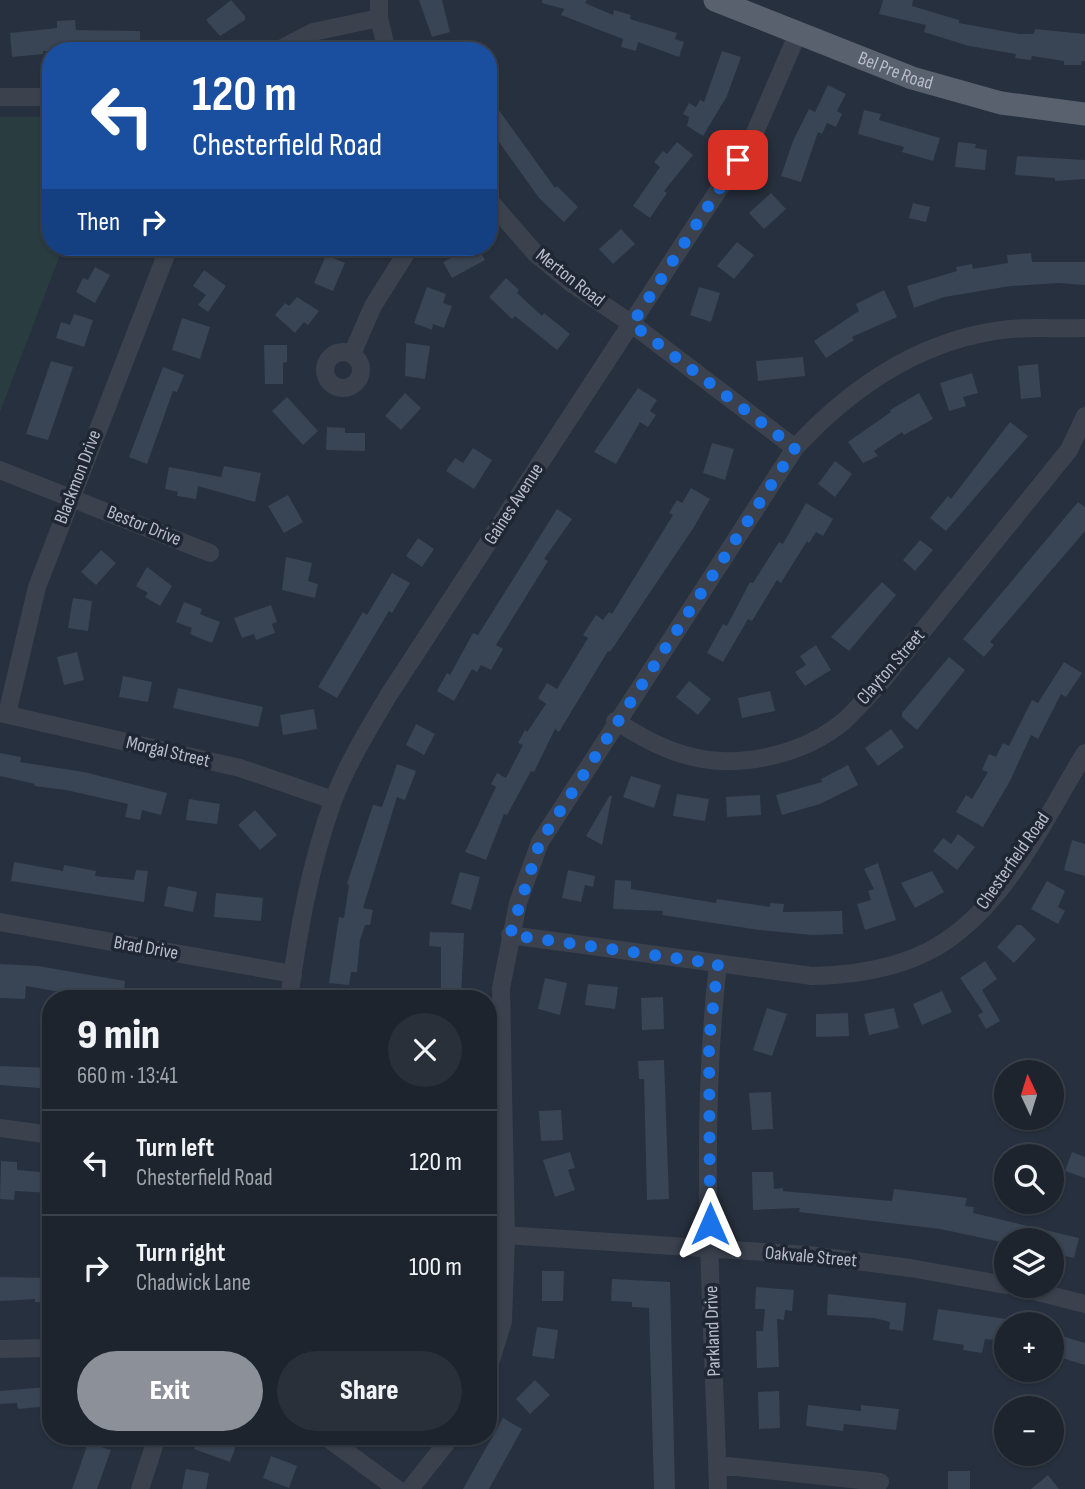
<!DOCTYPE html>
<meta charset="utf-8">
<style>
body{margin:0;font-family:"Sofia Sans Condensed",sans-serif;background:#2a303a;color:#f1f3f6;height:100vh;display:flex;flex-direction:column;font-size:26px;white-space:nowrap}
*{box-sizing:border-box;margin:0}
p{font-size:23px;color:#a0a4aa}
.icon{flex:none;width:38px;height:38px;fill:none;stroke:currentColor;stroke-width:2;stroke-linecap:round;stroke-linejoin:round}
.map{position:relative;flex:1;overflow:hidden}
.panel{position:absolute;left:42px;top:990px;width:455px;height:455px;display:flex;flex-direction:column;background:#1d242e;border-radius:28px;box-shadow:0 2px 5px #0004,0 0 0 2px #3b414a}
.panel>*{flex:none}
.guide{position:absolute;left:42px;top:42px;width:455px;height:214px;border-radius:28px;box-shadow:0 2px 5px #0004,0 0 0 2px #3b414a;background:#1a4fa0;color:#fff;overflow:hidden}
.needle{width:46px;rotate:356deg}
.buttons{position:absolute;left:994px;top:1060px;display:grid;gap:14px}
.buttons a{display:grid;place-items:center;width:70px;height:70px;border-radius:50%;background:#1d242e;box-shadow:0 2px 5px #0004,0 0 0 2px #3b414a;font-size:35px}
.pin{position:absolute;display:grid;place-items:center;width:60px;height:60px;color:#fff;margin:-30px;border-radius:14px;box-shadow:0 4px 10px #0006}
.me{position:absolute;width:77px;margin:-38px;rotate:0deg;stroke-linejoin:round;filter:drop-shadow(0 0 5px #0008)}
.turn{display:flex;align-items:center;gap:24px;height:147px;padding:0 35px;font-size:32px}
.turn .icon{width:91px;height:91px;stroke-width:2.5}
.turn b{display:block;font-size:49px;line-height:60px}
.then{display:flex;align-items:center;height:66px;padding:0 35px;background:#0003;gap:14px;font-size:26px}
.round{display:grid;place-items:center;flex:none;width:74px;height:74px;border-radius:37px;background:#2a303a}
.head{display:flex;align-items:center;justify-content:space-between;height:119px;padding:0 35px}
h1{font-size:42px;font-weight:800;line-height:52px}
.action{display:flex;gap:14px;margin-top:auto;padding:14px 35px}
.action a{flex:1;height:80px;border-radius:42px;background:#8c9099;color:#fff;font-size:28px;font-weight:800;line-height:80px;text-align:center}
.action a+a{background:#2a303a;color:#f1f3f6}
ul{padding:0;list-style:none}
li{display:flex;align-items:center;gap:21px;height:105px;padding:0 35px;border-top:2px solid #3b414a}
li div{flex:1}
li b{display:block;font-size:26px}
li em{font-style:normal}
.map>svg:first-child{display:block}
.green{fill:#293c3f}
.building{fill:#394454}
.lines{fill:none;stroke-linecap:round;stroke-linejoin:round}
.minor{stroke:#3b424e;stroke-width:18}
.major{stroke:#59616e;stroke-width:23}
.route{stroke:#1a73e8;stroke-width:12;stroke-dasharray:0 21.6}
.labels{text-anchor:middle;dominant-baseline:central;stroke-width:7;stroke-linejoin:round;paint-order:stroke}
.street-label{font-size:19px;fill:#b7bdc9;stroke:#202734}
</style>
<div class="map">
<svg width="1085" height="1489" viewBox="0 0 1085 1489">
<rect width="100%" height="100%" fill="#27303e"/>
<path class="green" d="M0 117H51V247H63L0 412Z"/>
<path class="building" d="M231 0 245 16V20L220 36 206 20Z
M419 0H442L450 32 432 37Z
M542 0H587L585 3 613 15 614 10 631 15 630 19 677 33 675 39 684 42 679 57 638 42 636 51 621 47 623 39 561 15 564 9 542 3Z
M883 0H913L912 6 959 20V23L1019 34H1034L1035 29 1085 34V61H1082L1081 65H1064V61L1032 56 1031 60 1015 58 1016 54 969 46 924 32 926 25 879 14Z
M75 20 76 30 140 31V51H43V54L12 57 10 33 57 28V21Z
M722 51 741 57 727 96 703 136 687 126 689 117 683 114 689 103 696 107 700 100 704 102Z
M828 85 846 94 837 111 842 114 836 127 827 123 822 134 818 132 801 182 781 176 793 141 809 109 815 112Z
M488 95 555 188 557 186 578 207 564 222 539 198 499 142 496 144 488 134Z
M864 110 881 114 879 120 940 138 933 161 902 152 904 147 858 134Z
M677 142 693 155 664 191 667 193 650 218 633 206 660 167 654 162 663 151 667 154Z
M958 142 976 144 975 148 987 150 985 170 955 167Z
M1017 156 1085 160V179L1055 181V178L1015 175Z
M771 193 786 209 764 229 749 213Z
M913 203 930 207 926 222 909 218Z
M621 229 635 244 613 264 599 249Z
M737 242 754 255 734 279 717 266Z
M458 247H478L485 260 452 278 443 262 461 253Z
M1031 253 1032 262H1085V285L1059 283 1010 286 944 297 914 308 907 286 957 271 956 267 972 264 973 269 1008 263 1007 255Z
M326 255 345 263 333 291 314 283Z
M95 267 110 275 95 303 76 292 83 278 88 280Z
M204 270 226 286 208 312 198 305 206 295 193 286Z
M506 278 519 290 517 293 542 316 544 313 570 334 557 350 515 316 512 319 489 297Z
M427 287 446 294 443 303 452 306 444 328 433 324 432 330 414 323Z
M699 287 720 293 711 322 690 315Z
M884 290 897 317 852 337 854 340 826 358 814 341 859 311 856 304Z
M297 297 319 311 308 325 304 322 295 333 275 315 285 303 289 306Z
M74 314 93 320 84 347 56 338 61 322 70 325Z
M182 318 210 327 200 359 172 350Z
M406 343 430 346 425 379 405 376Z
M264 345H287V362L283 363V384H265Z
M803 357 805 376 758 381 756 361Z
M51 361 73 367 48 440 26 434Z
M1038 364 1041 397 1021 399 1018 366Z
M163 367 184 375 177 392 173 391 147 464 129 457Z
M972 373 978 393 963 397 966 406 949 411 940 383Z
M638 388 657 400 650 411 656 415 648 427 640 422 616 464 594 452Z
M405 393 421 408 401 430 385 416Z
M919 393 933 419 904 435 902 432 874 451 878 456 863 463 848 442 891 412 890 410Z
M287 397 318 431 303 445 272 411Z
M1010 422 1028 436 946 531 930 518 948 496 951 499Z
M327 427 345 428V433H365V451L326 450Z
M712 443 734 449 725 480 703 473Z
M473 448 492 460 474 489 446 471 455 458 463 463Z
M835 461 852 474 835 497 818 484Z
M224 466 261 473 255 502 198 486 196 499 177 496 178 492 165 489 169 467 221 477Z
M691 488 710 499 694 527 610 652 608 651 559 732 555 729 534 772 531 771 507 815 504 814 486 860 465 852 496 787 491 784 497 773 506 778 523 745 518 743 525 730 527 732 546 704 538 698 547 683 557 689 588 638 583 635 596 615 603 620 609 612 612 614 673 515 669 513 677 500 682 503Z
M288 495 303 522 284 533 268 506Z
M1078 502 1085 507V531L990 642 994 645 984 657 963 639Z
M806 503 833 519 823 536 816 532 809 543 807 541 781 583 777 580 752 621 748 619 723 662 707 653 723 624 727 626 750 582 753 583 779 542 783 544Z
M557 509 572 519 544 559 548 561 496 645 503 649 491 670 481 665 477 672 472 669 454 701 437 691 447 673 450 675 473 633 478 635Z
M418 538 434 549 422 567 406 556Z
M920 540 933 550 915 571 903 560Z
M101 550 116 563 96 585 81 572Z
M286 557 312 563 308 581 318 584 315 598 282 590Z
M147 567 172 586 160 606 145 597 148 593 136 586Z
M392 573 410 583 392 613 389 611 337 698 318 687 363 612 367 615Z
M882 582 896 595 849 651 831 637Z
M73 598 92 601 88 631 68 628Z
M184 602 202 609 200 614 220 622 212 643 190 634 192 628 176 622Z
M271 605 277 622 272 624 275 633 256 640 254 634 242 638 234 618Z
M816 645 831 670 805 686 795 672 806 665 800 656Z
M77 652 84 680 64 685 57 657Z
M949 657 965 670 917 730 902 717V713Z
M1064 662 1082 673 1066 697 1061 694 1038 739 1031 735 1010 781 983 827 956 812 966 795 972 799 988 772 982 770 989 754 996 757 1003 743 1009 746 1032 700 1038 703Z
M123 676 152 682 148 702 119 697Z
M689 681 711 699 698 715 676 697Z
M178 688 263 707 258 727 173 708Z
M770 691 775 711 742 718 738 698Z
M314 709 317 729 283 735 280 715Z
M416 724 435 734 424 755 406 745Z
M891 729 904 747 878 766 865 748Z
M0 753 21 757 20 762 84 772 167 793 161 815 142 810 140 820 125 817 128 804 66 790 34 786 35 784 0 776Z
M397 764 416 771 405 800 397 797 363 908 373 910 370 925H365L360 940 357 972H351L349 985 329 983 339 917 344 918 349 885 347 884 373 805 382 807Z
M848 765 858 785 820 804 782 815 776 795 822 782 821 779Z
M631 776 661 785 654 808 623 797Z
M677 794 709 799 705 821 673 816Z
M610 795 612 796 602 845 586 836Z
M760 795 761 815 727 817 726 797Z
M189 799 220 804 217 824 186 820Z
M255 810 277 835 260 850 238 825Z
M958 834 975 847 957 870 933 851 943 838 951 844Z
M1072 840 1085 844V876L1064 870Z
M14 862 63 871 64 865 96 871 95 876 134 880 136 870 148 871 144 902 11 881Z
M878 863 896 920 865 930 857 904 871 900 868 891 874 889 864 869Z
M568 870 595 876 593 887 585 885 581 902 562 898Z
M932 871 944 892 915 908 901 883Z
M460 872 480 877 471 910 451 904Z
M615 880 631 881V889L716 903 717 899 770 907V903L784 904 783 912 842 911 843 934 812 935 759 930 662 915 663 911 613 909Z
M1047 881 1065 891 1058 907 1065 911 1058 924 1031 909Z
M168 886 197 892 193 912 164 906Z
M216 893 263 898 261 921 214 917Z
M1017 925H1021L1036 939 1014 963 997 947Z
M430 932 464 933 461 999H441V947L429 946Z
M985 961 997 979 982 990 1000 1021 986 1029 978 1015 983 1012 960 978Z
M0 964 38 966 125 981 123 999H100L26 986 25 999 0 998Z
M545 978 567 983 560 1015 538 1009Z
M588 984 618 987 615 1009 585 1005Z
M942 991 952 1012 922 1025 913 1004Z
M663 997 664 1029 642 1030 641 998Z
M767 1008 787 1014 772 1056 753 1050Z
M894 1008 899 1028 869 1035 864 1014Z
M848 1013 849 1036 816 1037V1014Z
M664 1060 669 1199 647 1200 644 1079H639L638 1061Z
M0 1066 51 1068V1089L0 1085Z
M771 1092 773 1129 752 1130 749 1093Z
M561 1110 563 1140 541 1141 539 1111Z
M570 1152 575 1168 568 1170 575 1190 555 1197 543 1160Z
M1072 1152 1085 1157V1178L1065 1171Z
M1 1161 17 1162V1170L51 1173V1193L15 1191 14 1200 0 1199Z
M752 1172H773L774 1189 783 1188V1191L892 1201 894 1189 967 1198 965 1206 974 1207 973 1213 1079 1238 1074 1258 1052 1253V1241H1006V1243L940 1229 799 1212 800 1208 753 1210Z
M542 1271H564L563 1301H542Z
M0 1277 51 1278V1303L35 1302V1299L0 1301Z
M612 1279 670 1282 675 1489H654L649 1308 632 1307V1302L611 1301Z
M756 1287 794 1290 792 1311 785 1310 784 1320 777 1319 779 1367 757 1368 756 1331H763L765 1309H755Z
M828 1294 906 1303 903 1331 889 1329 890 1322 874 1318 827 1315Z
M938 1309 1006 1319 1003 1341 985 1339 982 1353 963 1350 964 1345 933 1340Z
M537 1327 558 1330 554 1359 532 1356Z
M1052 1333 1085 1343V1365L1052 1355Z
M535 1380 550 1395 530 1414 516 1399Z
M47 1387 49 1406 18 1409 17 1403 0 1404V1391Z
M779 1391 780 1428 759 1429 758 1392Z
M808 1405 861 1411V1405L899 1409 896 1430 844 1424 843 1431 806 1426Z
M503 1418 522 1429 489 1489H463Z
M198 1437H228L238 1440 230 1462 194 1449Z
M88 1443 111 1450 97 1489H72Z
M271 1456 297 1466 289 1488 263 1478Z
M186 1469 209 1473 206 1489H182Z
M948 1471H970V1489H948Z
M1048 1475 1059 1489H1031Z"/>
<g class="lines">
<path class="minor" d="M379 0V18L387 51
M277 51 313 32 379 18
M0 97H51
M488 199 535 253 571 283 632 324 795 448
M325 370a18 18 0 1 1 36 0a18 18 0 1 1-36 0Z
M352 354 373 306 410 247
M0 470 210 553
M0 713 240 768 333 800
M7 714 37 587 169 247
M615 721C637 734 658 747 682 754 734 771 802 756 844 721 856 710 867 697 878 686L1069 450 1085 416
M0 922 293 974
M510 935 812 976C863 975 918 965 958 932 1014 888 1048 813 1085 753
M289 999C298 932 310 865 333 801 347 764 368 730 388 696L753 137 798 33
M0 1128 51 1135
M488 1234 809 1255 910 1268 1006 1285
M1014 1286 1085 1304
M0 1349 51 1348
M488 1370 503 1321 506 1237 501 988 518 903 540 842 795 448C853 385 923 338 1010 329 1035 327 1060 329 1085 328
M326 1437 397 1489
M718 1465 880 1482
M140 1489 157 1437
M410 1489 451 1437
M718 1489C713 1315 698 1138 718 964"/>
<path class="major" id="s1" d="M715 0 912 78 1001 103 1085 114"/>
</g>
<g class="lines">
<path class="route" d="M710 1224 709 1041 718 964 510 935 540 842 795 448 632 324 738 160"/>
</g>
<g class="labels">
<g class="street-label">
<text stroke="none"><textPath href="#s1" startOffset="194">Bel Pre Road</textPath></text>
<text transform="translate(570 278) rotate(38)">Merton Road</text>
<text transform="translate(78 477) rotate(-69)">Blackmon Drive</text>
<text transform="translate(514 504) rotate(-57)">Gaines Avenue</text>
<text transform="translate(144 526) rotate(22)">Bestor Drive</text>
<text transform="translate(891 667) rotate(-49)">Clayton Street</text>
<text transform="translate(168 752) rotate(13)">Morgal Street</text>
<text transform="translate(1013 861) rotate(-55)">Chesterfield Road</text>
<text transform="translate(146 948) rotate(10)">Brad Drive</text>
<text transform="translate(811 1257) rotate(5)">Oakvale Street</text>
<text transform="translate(713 1331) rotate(-92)">Parkland Drive</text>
</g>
</g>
</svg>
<div class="buttons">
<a><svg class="needle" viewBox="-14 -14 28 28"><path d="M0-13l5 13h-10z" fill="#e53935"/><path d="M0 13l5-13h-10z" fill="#a0a4aa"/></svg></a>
<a><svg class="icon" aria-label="search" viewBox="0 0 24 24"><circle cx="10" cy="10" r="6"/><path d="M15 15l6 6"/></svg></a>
<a><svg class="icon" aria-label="layers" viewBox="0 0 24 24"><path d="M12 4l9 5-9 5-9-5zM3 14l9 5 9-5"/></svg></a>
<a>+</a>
<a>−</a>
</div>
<div class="pin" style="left:738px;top:160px;background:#d93025"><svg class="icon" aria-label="arrive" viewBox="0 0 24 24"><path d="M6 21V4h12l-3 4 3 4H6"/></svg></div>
<svg class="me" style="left:710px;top:1224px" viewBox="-20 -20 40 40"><path d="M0-17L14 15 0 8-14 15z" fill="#1a73e8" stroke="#fff" stroke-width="4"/></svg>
<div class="guide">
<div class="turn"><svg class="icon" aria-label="left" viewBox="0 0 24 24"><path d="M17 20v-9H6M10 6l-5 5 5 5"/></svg><div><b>120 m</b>Chesterfield Road</div></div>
<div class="then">Then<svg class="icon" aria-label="right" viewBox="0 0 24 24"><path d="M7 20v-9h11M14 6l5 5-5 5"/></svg></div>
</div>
<section class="panel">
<div class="head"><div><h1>9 min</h1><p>660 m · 13:41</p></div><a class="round"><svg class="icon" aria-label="close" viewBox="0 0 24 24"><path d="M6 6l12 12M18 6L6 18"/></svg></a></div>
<ul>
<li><svg class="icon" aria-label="left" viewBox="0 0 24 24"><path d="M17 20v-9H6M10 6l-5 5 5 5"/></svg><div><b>Turn left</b><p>Chesterfield Road</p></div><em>120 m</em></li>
<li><svg class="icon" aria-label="right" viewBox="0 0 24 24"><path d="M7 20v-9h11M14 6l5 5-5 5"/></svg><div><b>Turn right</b><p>Chadwick Lane</p></div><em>100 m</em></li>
</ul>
<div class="action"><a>Exit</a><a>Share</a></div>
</section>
</div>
